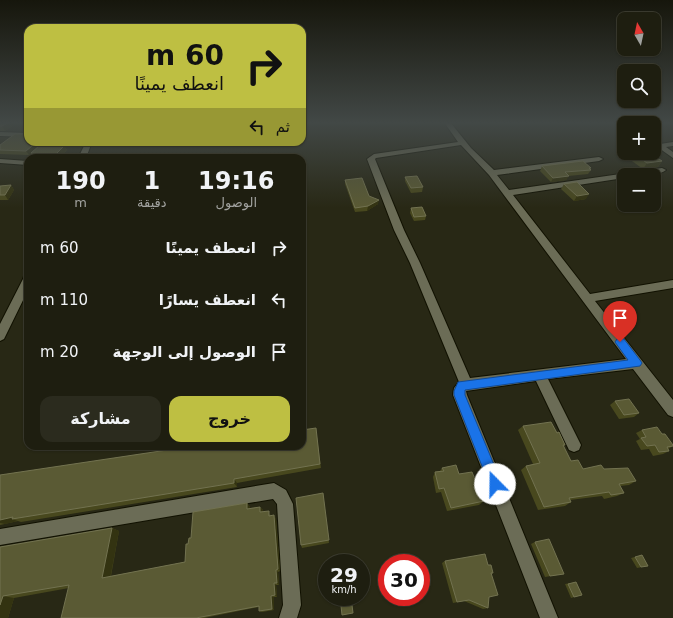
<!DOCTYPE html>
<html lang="ar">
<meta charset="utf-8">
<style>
body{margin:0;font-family:"DejaVu Sans",Vazirmatn,sans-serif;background:#2b2b1e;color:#f1f3f6;direction:rtl;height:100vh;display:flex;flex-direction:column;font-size:15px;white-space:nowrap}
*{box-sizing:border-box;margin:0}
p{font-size:13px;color:#a1a29f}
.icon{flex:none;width:22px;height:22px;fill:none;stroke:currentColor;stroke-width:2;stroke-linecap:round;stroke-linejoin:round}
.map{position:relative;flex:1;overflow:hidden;direction:ltr}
.drawer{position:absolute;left:24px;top:154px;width:282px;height:296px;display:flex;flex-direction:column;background:#1e1e10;border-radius:12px;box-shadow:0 1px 3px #0004,0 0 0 1px #3c3c30;direction:rtl}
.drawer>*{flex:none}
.top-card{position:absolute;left:24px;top:24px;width:282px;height:122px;border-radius:12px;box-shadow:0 1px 3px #0004,0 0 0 1px #3c3c30;direction:rtl;background:#bebf42;color:#111;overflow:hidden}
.needle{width:26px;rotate:351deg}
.fabs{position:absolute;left:617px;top:12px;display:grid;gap:8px}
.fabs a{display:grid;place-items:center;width:44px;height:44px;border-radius:8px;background:#1e1e10;box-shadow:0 1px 3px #0004,0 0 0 1px #3c3c30;font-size:20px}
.speed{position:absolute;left:318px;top:554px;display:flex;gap:8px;font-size:20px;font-weight:700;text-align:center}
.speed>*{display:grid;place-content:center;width:52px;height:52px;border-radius:50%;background:#1e1e10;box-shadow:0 1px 3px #0004,0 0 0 1px #3c3c30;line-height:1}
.speed small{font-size:10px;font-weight:400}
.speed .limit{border:6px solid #d22;background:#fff;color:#111}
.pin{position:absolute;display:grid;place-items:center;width:34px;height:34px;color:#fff;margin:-41px -17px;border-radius:50% 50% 50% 0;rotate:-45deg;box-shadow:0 0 4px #0007}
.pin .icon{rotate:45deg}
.me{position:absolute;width:44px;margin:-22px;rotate:338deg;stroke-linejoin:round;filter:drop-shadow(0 0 3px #0008)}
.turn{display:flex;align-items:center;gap:14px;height:84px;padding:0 16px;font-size:18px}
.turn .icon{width:52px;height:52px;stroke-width:2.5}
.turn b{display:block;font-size:28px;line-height:34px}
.then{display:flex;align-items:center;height:38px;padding:0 16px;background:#0003;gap:8px;font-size:15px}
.eta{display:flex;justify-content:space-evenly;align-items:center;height:68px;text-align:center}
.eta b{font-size:24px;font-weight:800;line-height:28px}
.primary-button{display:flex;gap:8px;margin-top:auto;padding:8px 16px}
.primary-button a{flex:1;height:46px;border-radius:12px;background:#bebf42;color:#111;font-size:16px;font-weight:800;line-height:46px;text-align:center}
.primary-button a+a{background:#2b2b1e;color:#f1f3f6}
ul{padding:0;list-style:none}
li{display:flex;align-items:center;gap:12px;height:52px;padding:0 16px}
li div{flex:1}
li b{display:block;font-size:15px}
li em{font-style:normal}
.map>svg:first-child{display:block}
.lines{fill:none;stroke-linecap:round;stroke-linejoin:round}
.minor-casing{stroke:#111101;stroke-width:2}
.minor{fill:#6b6c56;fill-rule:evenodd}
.wall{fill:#48481e}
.shaded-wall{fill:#331}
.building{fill:#5a5a34;stroke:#727250}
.route{fill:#1a73e8;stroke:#114b97}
</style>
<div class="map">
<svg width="673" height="618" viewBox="0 0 673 618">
<rect width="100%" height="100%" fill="#282815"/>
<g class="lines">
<defs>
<path id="minor" d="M444 122H450L471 148 494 170 599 157 603 159 599 161 497 175 509 190 662 168 666 170C658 177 635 175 624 175V178L513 195 590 294 673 280V288L595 301 673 400V417L668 415 633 369 548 379 581 445 579 450 574 452 569 450 536 381 466 391 467 395 558 618H540L453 395 454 388 459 382 410 263 394 230 367 159 374 154 458 142ZM461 145 489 175 626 359 470 378 420 263 404 230 375 159 376 158Z
M0 132 28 133V137L0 136Z
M86 142H92L86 158H78Z
M673 142V146L666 147 673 152V158L656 146 660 144Z
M0 159 28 161V165L0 163Z
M28 275V290L4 339 0 341V324L23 279 24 276Z
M274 483 286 490 293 504 301 605 297 618H279L283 605 277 504 273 499 0 545V529Z"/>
</defs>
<use href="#minor" class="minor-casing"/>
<use href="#minor" class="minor"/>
</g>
<path class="wall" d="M0 122H18L5 131H0Z
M0 145 64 146 67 150 59 158H34L31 154 29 155 0 154Z
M624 147V153H650L662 161 658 167 643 169 621 153Z
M542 166 591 168 590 169 591 170 588 174 568 176 566 180 551 182 540 171Z
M405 177 423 187 422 192 411 193 405 181Z
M345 180 378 204 367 211 355 212 345 184Z
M564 184 586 199 574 201 561 189Z
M11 185 14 190 8 200H0V186Z
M411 208 426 216 425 220 414 221 410 213Z
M615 401 639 413 634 417 619 419 610 405Z
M523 426 557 433 565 445 563 446 571 461 583 469H604L636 481 629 485 620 486 624 493 617 496 604 499 602 496 570 500 571 502 565 506 538 510 521 470 526 466 533 464 518 430Z
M316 428 321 468 237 483V487L21 522 18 521 0 525V475Z
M642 430 662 434 673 445V446L668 449 669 451 663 454 653 456 649 449 641 450 636 441 640 439 636 433Z
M442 468 459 474 484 501 479 505 447 511 441 492 436 493 433 477 435 472 440 471Z
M323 493 329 543 302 548 301 545Z
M247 503 250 507V508L260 507 263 510V512L271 515V516L276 519 280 571 278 572 279 585H276L277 597H274V610L262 612 259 611V607L204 618H61L69 588 14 598 8 618H0V547L112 528 119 531 111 576 185 562 188 544 191 538Z
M535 542 564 574 545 577 531 544Z
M642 555 648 566 637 568 631 558Z
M445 561 488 565 493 573 491 574 488 608 483 609 464 601 453 603 442 563Z
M576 582 582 595 571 598 565 584Z"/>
<path class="shaded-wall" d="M9 122H18L5 131 2 126Z
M37 142H45L29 155 26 151Z
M64 146 67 150 59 158H57L55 155Z
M662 161 658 167 643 169 647 163Z
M569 176 566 180 551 182 553 178Z
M11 185 14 190 8 200 5 195Z
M589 194 586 199 574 201 577 196Z
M379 200 378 204 367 211 368 206Z
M234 479 237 483V487L234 483Z
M247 503 250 507V513L247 509Z
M260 507 263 510V516L260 512Z
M274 515 276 519 280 571 278 569Z
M13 517 12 519 18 521 5 524 0 523V520Z
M112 528 119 531 110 579 102 578Z
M276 570 278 572 279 585 277 583Z
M274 583 276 585 277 597 275 595Z
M3 596 14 598 8 618H0V605Z
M271 596 274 597V610L272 609Z"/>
<path class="building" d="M0 122H9L2 126H0Z
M15 134H28V142H37L26 151 0 150V145Z
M40 145 64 146 55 155 31 153Z
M633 153H650L662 161 647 163Z
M583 161 591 168H589L591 170 565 172 569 176 553 178 542 166Z
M417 176 423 187 411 188 405 177Z
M362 178 369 196 379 200 368 206 355 208 345 180Z
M577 182 589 194 577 196 564 184Z
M11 185 5 195H0V186Z
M422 207 426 216 414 217 411 208Z
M629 399 639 413 624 415 615 401Z
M551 422 557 433 559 432 565 445H563L571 461 578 460 583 469 601 465 604 469 628 468 636 481 619 484 624 493 611 495 609 492 569 498 571 502 544 507 526 466 540 463 523 426Z
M657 427 662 434H665L673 445V446L667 447 669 451 659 452 655 445 647 446 641 438 646 437 642 430Z
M316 428 320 464 234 479V483L12 519 13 517 0 520V475L194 446H302V430Z
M456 465 459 474 472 472 484 501 451 508 444 488 439 489 435 472 444 471 442 468Z
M323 493 329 540 301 545 296 498Z
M247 503V509L260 507V512L269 511V516L274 515 278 569 276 570 277 583H274L275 595 271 596 272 609 259 611V606L196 618H61L69 585 3 596 0 605V547L112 528 102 578 185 562 186 544H188L189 538H191L193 512Z
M549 539 564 574 550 576 535 542Z
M485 554 488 565H491L493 573H491L498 595 489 597 488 608 469 600 457 602 445 561Z
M642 555 648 566 641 567 635 557Z
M576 582 582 595 574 597 568 584Z
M340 597H351L353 613 342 615Z"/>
<linearGradient id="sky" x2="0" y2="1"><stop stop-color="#16160c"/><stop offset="0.59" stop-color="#424846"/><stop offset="1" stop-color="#424846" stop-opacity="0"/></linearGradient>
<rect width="673" height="208" fill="url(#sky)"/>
<path class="route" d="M620 338 624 339 640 360 642 363 640 366 465 390V395L502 484 500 489 495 491 491 489 454 395V391L458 382 628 360 615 342 617 339Z"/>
</svg>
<div class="fabs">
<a><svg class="needle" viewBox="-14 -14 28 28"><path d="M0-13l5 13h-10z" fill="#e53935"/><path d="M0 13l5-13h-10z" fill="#a1a29f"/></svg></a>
<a><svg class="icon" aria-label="search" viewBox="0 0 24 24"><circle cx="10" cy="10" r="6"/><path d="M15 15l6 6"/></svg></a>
<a>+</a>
<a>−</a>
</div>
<div class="speed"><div>29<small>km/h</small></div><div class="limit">30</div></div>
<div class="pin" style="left:620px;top:342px;background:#d93025"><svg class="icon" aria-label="arrive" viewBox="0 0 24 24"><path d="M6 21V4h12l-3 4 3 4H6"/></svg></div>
<svg class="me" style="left:495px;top:484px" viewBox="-20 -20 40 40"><circle r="19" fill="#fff"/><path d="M0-13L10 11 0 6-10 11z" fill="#1a73e8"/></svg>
<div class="top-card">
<div class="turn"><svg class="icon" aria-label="right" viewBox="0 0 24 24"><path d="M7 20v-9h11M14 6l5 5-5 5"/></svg><div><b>60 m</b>انعطف يمينًا</div></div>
<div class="then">ثم<svg class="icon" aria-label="left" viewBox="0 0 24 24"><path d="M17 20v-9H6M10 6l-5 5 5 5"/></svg></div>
</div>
<section class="drawer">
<div class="eta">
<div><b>19:16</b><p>الوصول</p></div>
<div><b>1</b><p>دقيقة</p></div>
<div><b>190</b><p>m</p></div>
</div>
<ul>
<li><svg class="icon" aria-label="right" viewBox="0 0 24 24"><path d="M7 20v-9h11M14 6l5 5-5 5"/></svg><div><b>انعطف يمينًا</b></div><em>60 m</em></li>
<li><svg class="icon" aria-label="left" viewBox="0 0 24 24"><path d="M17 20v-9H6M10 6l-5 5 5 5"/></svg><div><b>انعطف يسارًا</b></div><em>110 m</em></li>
<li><svg class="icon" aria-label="arrive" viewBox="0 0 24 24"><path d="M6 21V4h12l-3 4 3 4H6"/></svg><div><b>الوصول إلى الوجهة</b></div><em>20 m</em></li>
</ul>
<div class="primary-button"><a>خروج</a><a>مشاركة</a></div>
</section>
</div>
